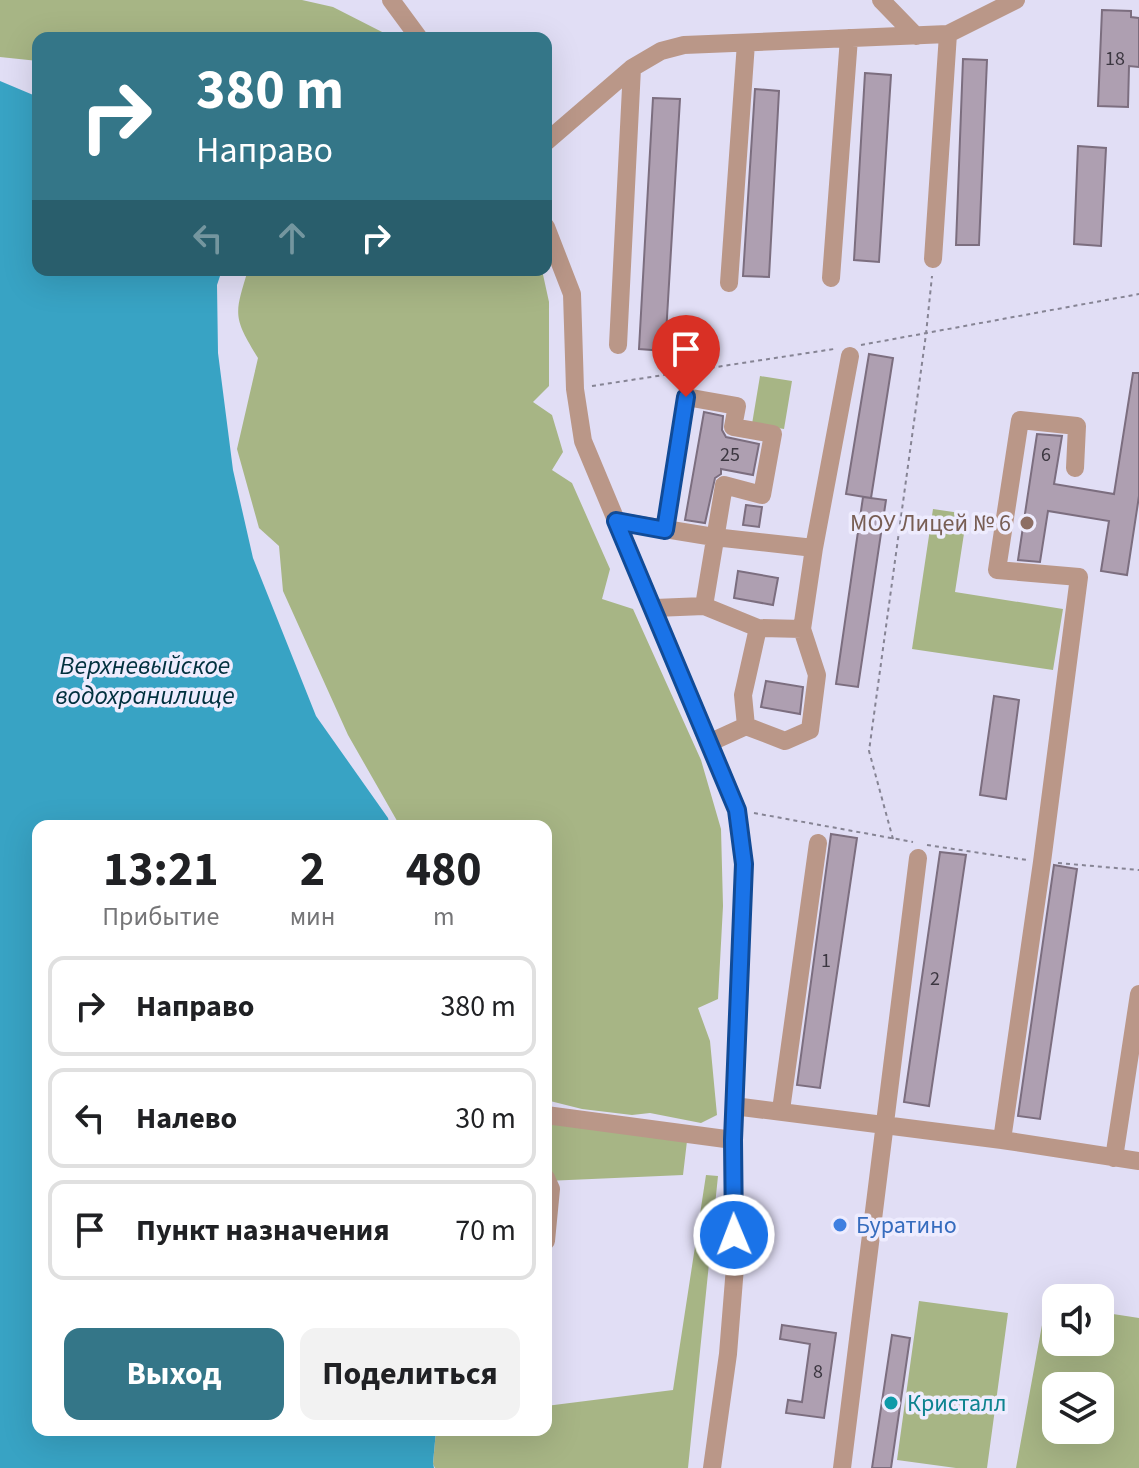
<!DOCTYPE html>
<html lang="ru">
<meta charset="utf-8">
<style>
body{margin:0;font-family:"Source Sans 3",sans-serif;background:#f2f2f2;color:#202124;height:100vh;display:flex;flex-direction:column;font-size:30px;white-space:nowrap}
*{box-sizing:border-box;margin:0}
p{font-size:26px;color:#757577}
.icon{flex:none;width:44px;height:44px;fill:none;stroke:currentColor;stroke-width:2;stroke-linecap:round;stroke-linejoin:round}
.map{position:relative;flex:1;overflow:hidden}
.details{position:absolute;left:32px;top:820px;width:520px;height:616px;display:flex;flex-direction:column;background:#fff;border-radius:16px;box-shadow:0 8px 32px #0002}
.details>*{flex:none}
.top-card{position:absolute;left:32px;top:32px;width:520px;height:244px;border-radius:16px;box-shadow:0 8px 32px #0002;background:#347688;color:#fff;overflow:hidden}
.buttons{position:absolute;left:1042px;top:1284px;display:grid;gap:16px}
.buttons a{display:grid;place-items:center;width:72px;height:72px;border-radius:16px;background:#fff;box-shadow:0 8px 32px #0002;font-size:40px}
.pin{position:absolute;display:grid;place-items:center;width:68px;height:68px;color:#fff;margin:-82px -34px;border-radius:50% 50% 50% 0;rotate:-45deg;box-shadow:0 0 8px #0007}
.pin .icon{rotate:45deg}
.me{position:absolute;width:88px;margin:-44px;rotate:359deg;stroke-linejoin:round;filter:drop-shadow(0 0 6px #0008)}
.turn{display:flex;align-items:center;gap:28px;height:168px;padding:0 32px;font-size:36px}
.turn .icon{width:104px;height:104px;stroke-width:2.5}
.turn b{display:block;font-size:56px;line-height:68px}
.lanes{display:flex;align-items:center;height:76px;padding:0 32px;background:#0003;justify-content:center;gap:40px;direction:ltr}
.lanes .off{opacity:.35}
.eta{display:flex;justify-content:space-evenly;align-items:center;height:136px;text-align:center}
.eta b{font-size:48px;font-weight:700;line-height:56px}
.action{display:flex;gap:16px;margin-top:auto;padding:16px 32px}
.action a{flex:1;height:92px;border-radius:16px;background:#347688;color:#fff;font-size:32px;font-weight:700;line-height:92px;text-align:center}
.action a+a{background:#f2f2f2;color:#202124}
ul{padding:0;list-style:none}
li{display:flex;align-items:center;gap:24px;height:100px;margin:0 16px 12px;padding:0 16px;border:4px solid #e0e0e0;border-radius:16px}
li div{flex:1}
li b{display:block;font-size:30px}
li em{font-style:normal}
.map>svg:first-child{display:block}
.green{fill:#a7b585;fill-rule:evenodd}
.water{fill:#38a3c4}
.building{fill:#ae9fb1;stroke:#7c6e7f;stroke-width:2}
.lines{fill:none;stroke-linecap:round;stroke-linejoin:round}
.path{stroke:#868494;stroke-width:2;stroke-dasharray:4 4;stroke-linecap:butt}
.minor{stroke:#ba9788;stroke-width:18}
.route-casing{stroke:#114b97;stroke-width:20}
.route{stroke:#1a73e8;stroke-width:14}
.education-dot{fill:#8d6e63;stroke:#eeecfe;stroke-width:3}
.shop-dot{fill:#3f7fe0;stroke:#eeecfe;stroke-width:3}
.culture-dot{fill:#0f9aa8;stroke:#eeecfe;stroke-width:3}
.labels{text-anchor:middle;dominant-baseline:central;stroke-width:7;stroke-linejoin:round;paint-order:stroke}
.number-label{font-size:20px;fill:#3c3741}
.education-label{font-size:24px;fill:#785e54;stroke:#eeecfe;text-anchor:end}
.shop-label{font-size:24px;fill:#366cbe;stroke:#eeecfe;text-anchor:start}
.culture-label{font-size:24px;fill:#0d838f;stroke:#eeecfe;text-anchor:start}
.water-label{font-size:26px;font-style:italic;fill:#00303e;stroke:#eeecfe}
</style>
<div class="map">
<svg width="1139" height="1468" viewBox="0 0 1139 1468">
<rect width="100%" height="100%" fill="#e1def5"/>
<path class="green" d="M0 0H302L333 7 386 34 387 38H38V61L0 57Z
M248 270H542L549 302V386L533 402 552 415 563 452 552 470 572 483 610 569 602 599 633 609 701 760 721 829 723 906 718 999 698 1008 710 1041 717 1115 701 1123 650 1113 632 1115 582 1109 546 1100V826H400L348 735 283 591 279 546 259 528 237 449 258 358C233 317 234 315 248 270Z
M760 376 792 381 784 429 752 424Z
M933 509 967 514 955 592 1063 609 1053 670 912 649Z
M546 1122 687 1141 683 1175 546 1181Z
M706 1175 718 1176 688 1468H435L433 1464 436 1430H546V1406L673 1390Z
M919 1301 1008 1313 987 1468H956L897 1460Z
M1046 1303 1056 1305V1342H1100V1312L1139 1318V1468H1016ZM1100 1386V1430H1056V1386Z"/>
<path class="water" d="M0 81 38 97V270H222L217 285 218 353 233 470 253 558 316 716 388 818 390 826H38V1430H436L433 1463 434 1468H0Z"/>
<path class="building" d="M1102 10 1131 11V17L1139 18V67L1129 66 1128 107 1098 106Z
M963 59 987 60 979 245H956Z
M865 73 891 75 879 262 854 260Z
M755 89 779 91 769 277 743 276Z
M653 98 680 99 665 351 639 349Z
M1078 146 1106 148 1101 246 1074 244Z
M869 354 893 358 871 498 846 494Z
M1133 373H1139V496L1127 575 1101 571 1109 521 1048 511 1040 562 1018 560 1037 434 1062 436 1054 484 1114 494Z
M704 412 723 416 722 430 726 437 759 444 753 475 721 469V474L715 478 705 523 685 520Z
M863 497 886 500 858 687 836 684Z
M746 505 762 507 759 527 743 525Z
M738 571 778 578 773 605 734 598Z
M766 681 803 687 800 714 761 707Z
M994 696 1019 700 1006 799 980 795Z
M831 834 857 838 820 1088 797 1085Z
M940 852 966 855 929 1106 904 1102Z
M1054 865 1077 869 1040 1119 1018 1116Z
M782 1325 836 1333 824 1418 786 1413 788 1400 802 1402 810 1344 780 1339Z
M892 1335 910 1338 891 1468H872Z"/>
<g class="lines">
<path class="path" d="M861 345 1139 294
M592 386 834 349
M754 813 913 842
M893 839 869 751 926 334 932 276
M927 845 1027 860
M1058 863 1139 870"/>
<path class="minor" d="M391 0 419 38
M881 0 916 36
M546 142 632 68 661 51 684 45 948 34 1016 0
M546 227 572 294 575 389 583 441 737 810 744 864 733 1140 735 1267 728 1354 712 1468
M933 259 948 34
M831 278 849 38
M729 283 746 43
M618 345 632 68
M616 521 714 537 814 548
M665 530 686 397 737 406 733 427 773 434 762 495 724 485 704 606
M655 608 704 606 758 628
M746 726 743 695 758 628 802 629
M711 742 746 726 785 741 810 730 817 675 802 629 814 548 850 356
M734 1106 1002 1140 1139 1161
M781 1110 818 843
M546 1115 733 1140
M1002 1140 1042 862 1079 577 997 570 1020 420 1077 426 1075 468
M1114 1158 1139 994
M546 1178 551 1189 546 1241
M842 1468 918 858"/>
</g>
<g class="lines">
<defs>
<path id="route" d="M686 397 665 530 616 521 737 810 744 864 733 1140 734 1235"/>
</defs>
<use href="#route" class="route-casing"/>
<use href="#route" class="route"/>
</g>
<circle class="education-dot" cx="1027" cy="523" r="8"/>
<circle class="shop-dot" cx="840" cy="1225" r="8"/>
<circle class="culture-dot" cx="891" cy="1403" r="8"/>
<g class="labels">
<g class="number-label">
<text x="1115" y="59">18</text>
<text x="730" y="455">25</text>
<text x="1046" y="455">6</text>
<text x="826" y="961">1</text>
<text x="935" y="979">2</text>
<text x="818" y="1372">8</text>
</g>
<g class="education-label">
<text x="1011" y="523">МОУ Лицей № 6</text>
</g>
<g class="shop-label">
<text x="856" y="1225">Буратино</text>
</g>
<g class="culture-label">
<text x="907" y="1403">Кристалл</text>
</g>
<g class="water-label">
<text x="145" y="665">Верхневыйское<tspan x="145" dy="30">водохранилище</tspan></text>
</g>
</g>
</svg>
<div class="buttons">
<a><svg class="icon" aria-label="sound" viewBox="0 0 24 24"><path d="M4 9h4l5-4v14l-5-4H4zM17 9q2 3 0 6"/></svg></a>
<a><svg class="icon" aria-label="layers" viewBox="0 0 24 24"><path d="M12 4l9 5-9 5-9-5zM3 14l9 5 9-5"/></svg></a>
</div>
<div class="pin" style="left:686px;top:397px;background:#d93025"><svg class="icon" aria-label="arrive" viewBox="0 0 24 24"><path d="M6 21V4h12l-3 4 3 4H6"/></svg></div>
<svg class="me" style="left:734px;top:1235px" viewBox="-20 -20 40 40"><circle r="17" fill="#1a73e8" stroke="#fff" stroke-width="3"/><path d="M0-11L8 9 0 5-8 9z" fill="#fff"/></svg>
<div class="top-card">
<div class="turn"><svg class="icon" aria-label="right" viewBox="0 0 24 24"><path d="M7 20v-9h11M14 6l5 5-5 5"/></svg><div><b>380 m</b>Направо</div></div>
<div class="lanes"><svg class="icon off" aria-label="left" viewBox="0 0 24 24"><path d="M17 20v-9H6M10 6l-5 5 5 5"/></svg><svg class="icon off" aria-label="ahead" viewBox="0 0 24 24"><path d="M12 20V5M6 11l6-6 6 6"/></svg><svg class="icon" aria-label="right" viewBox="0 0 24 24"><path d="M7 20v-9h11M14 6l5 5-5 5"/></svg></div>
</div>
<section class="details">
<div class="eta">
<div><b>13:21</b><p>Прибытие</p></div>
<div><b>2</b><p>мин</p></div>
<div><b>480</b><p>m</p></div>
</div>
<ul>
<li><svg class="icon" aria-label="right" viewBox="0 0 24 24"><path d="M7 20v-9h11M14 6l5 5-5 5"/></svg><div><b>Направо</b></div><em>380 m</em></li>
<li><svg class="icon" aria-label="left" viewBox="0 0 24 24"><path d="M17 20v-9H6M10 6l-5 5 5 5"/></svg><div><b>Налево</b></div><em>30 m</em></li>
<li><svg class="icon" aria-label="arrive" viewBox="0 0 24 24"><path d="M6 21V4h12l-3 4 3 4H6"/></svg><div><b>Пункт назначения</b></div><em>70 m</em></li>
</ul>
<div class="action"><a>Выход</a><a>Поделиться</a></div>
</section>
</div>
